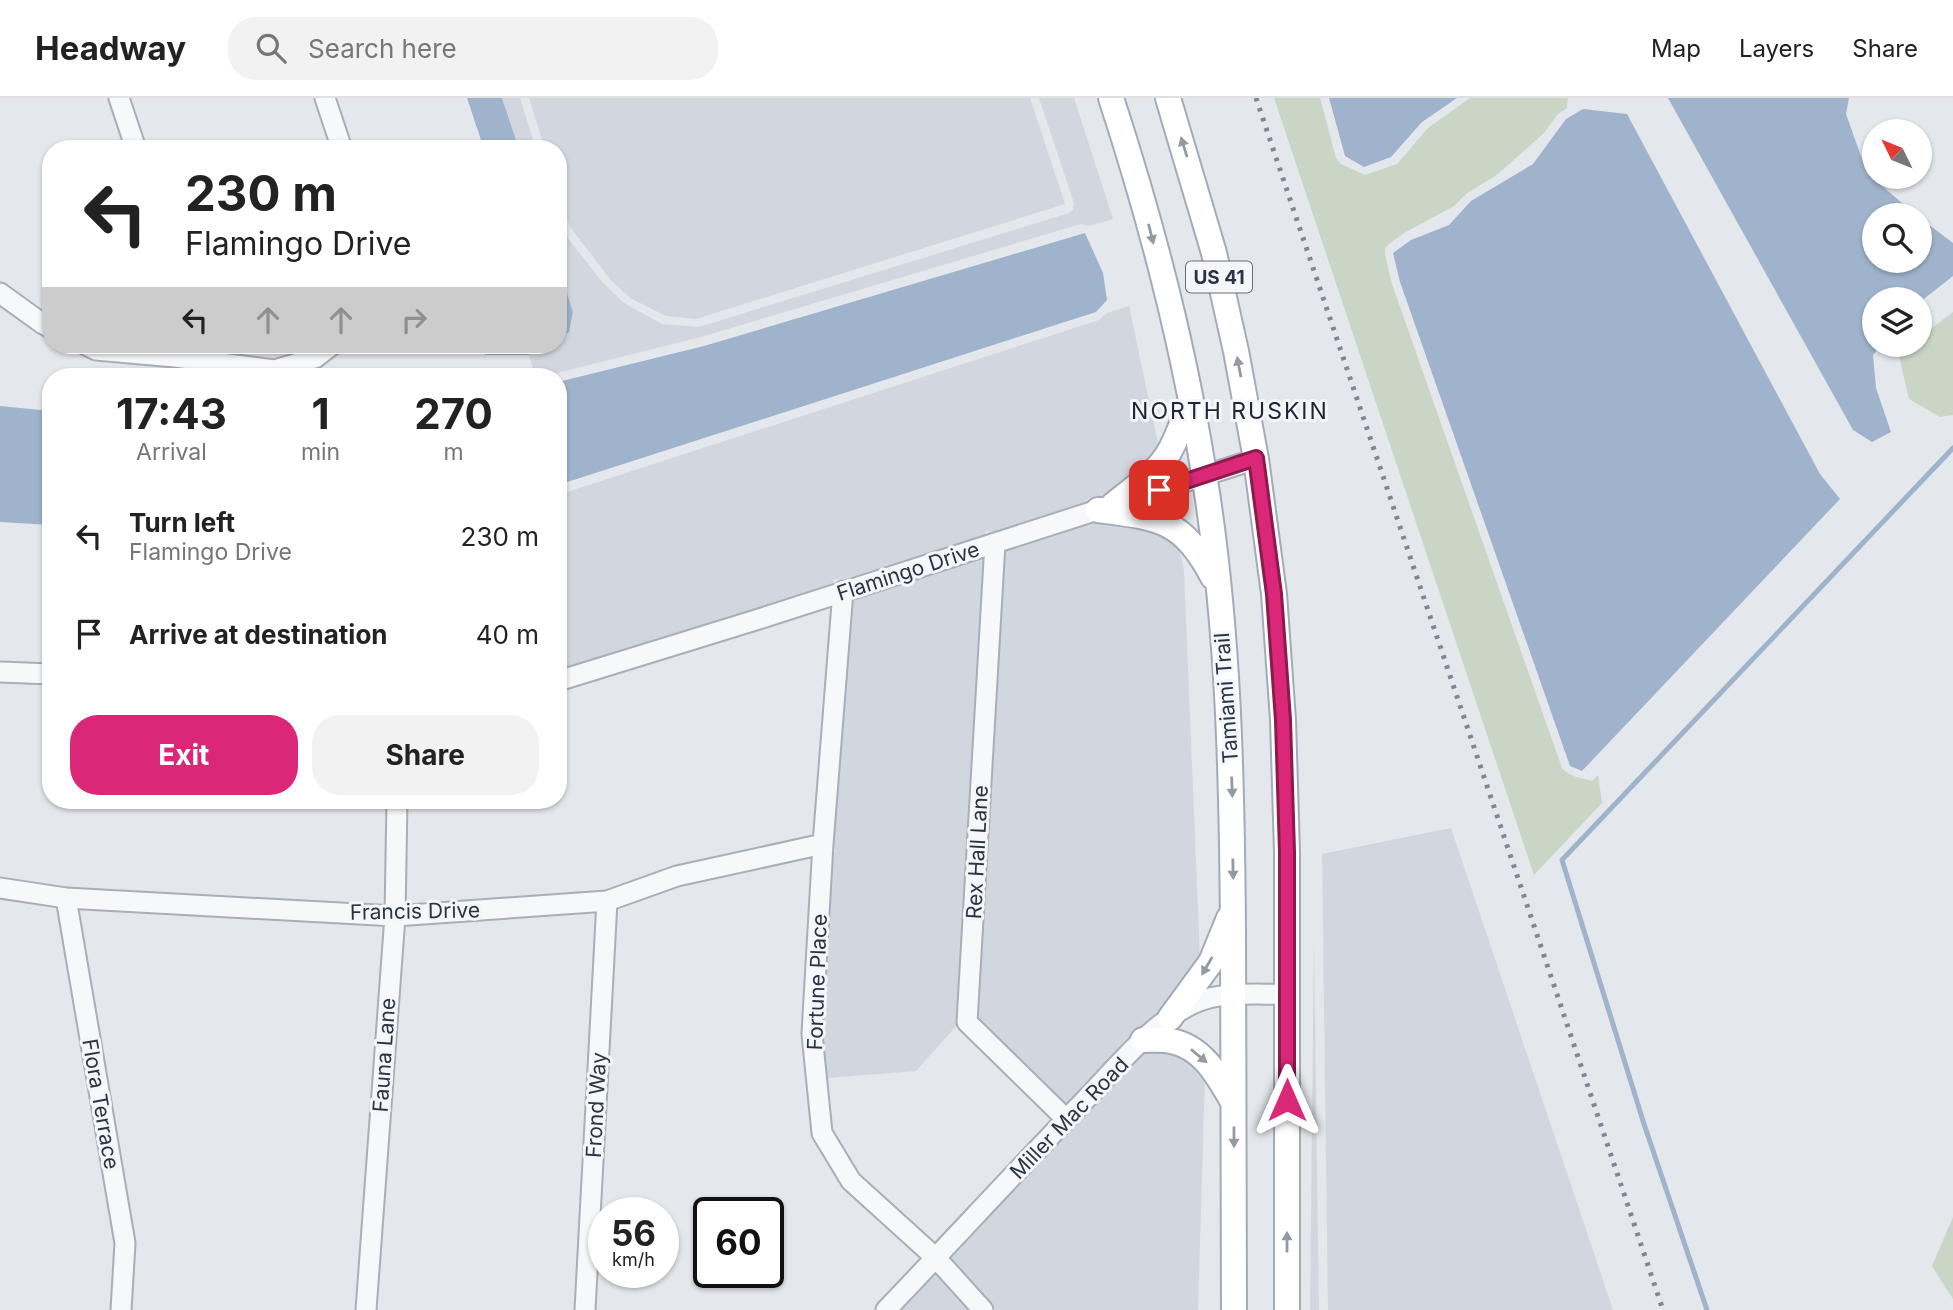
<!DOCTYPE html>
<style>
body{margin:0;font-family:Inter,sans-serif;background:#f2f2f2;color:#222;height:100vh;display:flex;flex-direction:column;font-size:26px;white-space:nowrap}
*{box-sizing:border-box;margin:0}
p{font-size:23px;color:#767676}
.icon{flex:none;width:38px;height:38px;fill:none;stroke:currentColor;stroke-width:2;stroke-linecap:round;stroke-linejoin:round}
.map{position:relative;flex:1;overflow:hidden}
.sheet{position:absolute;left:42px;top:270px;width:525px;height:441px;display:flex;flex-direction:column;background:#fff;border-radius:28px;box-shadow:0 2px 5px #0004}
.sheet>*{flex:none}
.top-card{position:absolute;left:42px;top:42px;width:525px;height:214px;border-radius:28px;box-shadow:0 2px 5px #0004;background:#fff;color:#222;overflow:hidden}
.needle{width:46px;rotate:313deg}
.tools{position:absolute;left:1862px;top:21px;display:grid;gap:14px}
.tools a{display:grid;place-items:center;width:70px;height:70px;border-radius:50%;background:#fff;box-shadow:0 2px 5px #0004;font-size:35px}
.speed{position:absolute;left:588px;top:1099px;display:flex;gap:14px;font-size:35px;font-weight:700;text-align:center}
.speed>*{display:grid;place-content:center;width:91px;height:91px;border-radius:50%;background:#fff;box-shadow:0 2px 5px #0004;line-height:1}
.speed small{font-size:18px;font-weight:400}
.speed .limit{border:4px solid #111;border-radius:10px;background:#fff;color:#111}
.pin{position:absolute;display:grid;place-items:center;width:60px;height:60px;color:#fff;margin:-30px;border-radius:14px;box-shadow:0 4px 10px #0006}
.me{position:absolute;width:77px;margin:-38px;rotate:0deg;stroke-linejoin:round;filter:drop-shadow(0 0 5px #0008)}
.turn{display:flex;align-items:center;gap:24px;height:147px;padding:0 28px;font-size:32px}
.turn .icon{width:91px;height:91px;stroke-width:2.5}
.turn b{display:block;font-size:49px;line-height:60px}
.lanes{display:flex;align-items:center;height:66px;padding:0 28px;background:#0003;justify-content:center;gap:35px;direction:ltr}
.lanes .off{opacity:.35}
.eta{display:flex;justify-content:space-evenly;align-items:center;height:119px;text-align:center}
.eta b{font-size:42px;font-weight:700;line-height:49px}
.action{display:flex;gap:14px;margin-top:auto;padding:14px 28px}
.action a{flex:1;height:80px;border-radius:28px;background:#db2777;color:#fff;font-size:28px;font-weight:700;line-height:80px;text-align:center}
.action a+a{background:#f2f2f2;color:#222}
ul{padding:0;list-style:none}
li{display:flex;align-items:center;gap:21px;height:98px;padding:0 28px}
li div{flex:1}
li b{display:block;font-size:26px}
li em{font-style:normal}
header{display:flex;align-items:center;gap:42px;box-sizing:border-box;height:98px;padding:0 35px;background:#fff;border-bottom:2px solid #e0e0e0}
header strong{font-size:33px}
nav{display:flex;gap:38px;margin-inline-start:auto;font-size:24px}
.search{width:490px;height:63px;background:#f2f2f2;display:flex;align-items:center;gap:18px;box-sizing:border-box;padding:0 24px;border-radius:28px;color:#767676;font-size:26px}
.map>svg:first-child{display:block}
.built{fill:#d2d6de}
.green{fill:#c9d6c5}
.water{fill:#9fb4cc}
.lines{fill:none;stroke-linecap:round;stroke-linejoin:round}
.stream{stroke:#9fb4cc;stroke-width:5}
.minor-casing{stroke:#a9aeb7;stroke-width:23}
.major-casing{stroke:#a3abb8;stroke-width:28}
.minor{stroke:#f7f8fa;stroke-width:19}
.major{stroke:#fff;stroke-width:24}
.rail{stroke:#7d8696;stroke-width:5;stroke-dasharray:3.5 7;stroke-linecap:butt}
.oneway{fill:#959aa2}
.route-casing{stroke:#8e194d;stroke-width:18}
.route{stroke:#db2777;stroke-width:12}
.labels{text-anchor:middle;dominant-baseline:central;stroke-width:6;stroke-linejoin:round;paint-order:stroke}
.shield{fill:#f4f6f9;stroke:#676e7b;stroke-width:2}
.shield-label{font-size:19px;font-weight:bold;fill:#2b3445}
.street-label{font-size:21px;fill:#2b3445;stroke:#f4f6f9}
.neighbourhood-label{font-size:23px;letter-spacing:2px;fill:#1d2536;stroke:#f4f6f9}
</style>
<header>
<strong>Headway</strong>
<div class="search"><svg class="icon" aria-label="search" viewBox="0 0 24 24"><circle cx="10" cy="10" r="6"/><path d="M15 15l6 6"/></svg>Search here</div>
<nav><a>Map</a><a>Layers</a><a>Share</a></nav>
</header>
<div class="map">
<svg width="1953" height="1212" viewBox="0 0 1953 1212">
<rect width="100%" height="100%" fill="#e4e7ec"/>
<path class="built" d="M502 0H520L536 51H519Z
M529 0H1030L1065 106 696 221 666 218 630 200 610 181 570 129 558 93V51H545Z
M1039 0H1074L1113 121 1089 128 1081 126 701 239 545 278H535L529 257 547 247H558V240L569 234 573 214 558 168V119L563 134 603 185 624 205 662 226 699 229 1069 115 1073 112 1074 105Z
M1129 208 1159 350 1141 370 1107 397 1096 401 1088 400 1087 404 993 434 986 433 985 437 841 482 834 481 833 485 755 512 558 572V397L1099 222 1107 215Z
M1100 422 1146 429 1178 445 1184 473 1200 861 1163 912 1139 932H1132V938L1065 1007 978 921 1005 453Z
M984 459 957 922 958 926 916 973 827 980 823 937 832 754 836 753 833 746 853 501Z
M1451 730 1613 1212H1328L1322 756Z
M1314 844 1319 1212H1310Z
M1148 952 1182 956 1205 976 1198 1212H996L949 1161Z
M936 1175 970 1212H901Z"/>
<path class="green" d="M1274 0H1320L1336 60 1341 66 1365 77 1397 66 1428 30 1470 0H1568L1567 10 1558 16 1543 36 1498 76 1466 96 1454 108 1404 135 1389 146 1385 150V156L1392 186 1562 670C1570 680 1581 679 1592 683L1598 677 1602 705 1534 777Z
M1953 214V317L1940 319 1909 301 1899 258 1911 247H1920V239Z
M1953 1119V1201L1932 1168Z"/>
<path class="water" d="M467 0H502L519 51H484Z
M1329 0H1457L1422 24 1391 59 1364 69 1345 58Z
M1668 0H1849L1846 16 1867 75 1916 117H1874V163H1920V120L1953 145V178L1920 204V201H1874V247H1881L1873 257 1876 290 1891 334 1872 344 1853 332Z
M1583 11 1627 16 1820 376 1840 401 1582 673 1570 668 1400 184 1393 155 1411 142 1449 127 1471 103 1533 66 1566 21Z
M1085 135 1103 175 1107 202 1096 214 558 387V284L704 248Z
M558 168 573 214 569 234 558 240Z
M478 247H547L529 257H485Z
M0 308 51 313V427L0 424Z"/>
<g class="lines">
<path class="stream" d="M1707 1212 1644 1026 1562 762 1953 350"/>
<defs>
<path id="minor" d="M119 0 136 51
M325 0 342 51
M0 195 43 226 51 230
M86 247 96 252 175 259 274 272 315 260 332 247
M995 445 967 924 1066 1021
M843 493 823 746 812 936 822 1035 851 1083 936 1160 983 1212
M0 574 51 576
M558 583 759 521 1256 361
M0 790 66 800 395 818 607 803 677 778 823 746
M66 800 125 1145 121 1212
M366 1212 395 818 397 702
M585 1212 607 803
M886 1212C953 1142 1018 1071 1085 1002 1117 969 1154 922 1197 904 1224 893 1258 897 1287 896"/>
<path id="major" d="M1111 0C1151 122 1184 249 1204 376 1229 528 1232 683 1233 836 1234 962 1234 1087 1234 1212
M1168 0 1214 155 1236 253 1256 361 1274 496 1283 622 1287 754V1212
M1113 407C1131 392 1153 378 1166 359 1177 343 1183 322 1190 304
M1098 412C1158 420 1182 420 1213 479
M1170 920 1211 864 1229 820
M1143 942C1152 942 1162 941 1171 943 1203 949 1218 978 1233 1004"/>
</defs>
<use href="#minor" class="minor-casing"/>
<use href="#major" class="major-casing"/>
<use href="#minor" class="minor"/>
<use href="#major" class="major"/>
<path class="rail" d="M1256 0 1663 1212"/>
</g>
<defs><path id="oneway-solid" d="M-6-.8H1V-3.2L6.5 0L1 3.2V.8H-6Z" transform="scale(1.75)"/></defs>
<g class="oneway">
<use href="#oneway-solid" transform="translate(1184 49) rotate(-107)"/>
<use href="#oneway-solid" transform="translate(1151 136) rotate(76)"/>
<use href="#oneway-solid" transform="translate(1239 269) rotate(-101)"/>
<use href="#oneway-solid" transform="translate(1232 689) rotate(88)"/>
<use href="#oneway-solid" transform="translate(1233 771) rotate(89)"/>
<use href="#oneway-solid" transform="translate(1207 868) rotate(120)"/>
<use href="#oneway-solid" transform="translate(1199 958) rotate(40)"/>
<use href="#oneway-solid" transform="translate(1234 1039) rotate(90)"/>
<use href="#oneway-solid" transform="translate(1287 1144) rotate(-90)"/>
</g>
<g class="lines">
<defs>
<path id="route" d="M1159 392 1256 360 1274 496 1283 622 1287 754V1002"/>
</defs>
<use href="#route" class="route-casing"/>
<use href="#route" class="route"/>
</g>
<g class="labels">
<rect class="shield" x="1186" y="163.5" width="66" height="31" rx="5"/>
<g class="shield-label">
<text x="1219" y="179">US 41</text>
</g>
<g class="street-label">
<text transform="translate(908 473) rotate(-18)">Flamingo Drive</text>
<text transform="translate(1226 600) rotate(-94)">Tamiami Trail</text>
<text transform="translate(977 754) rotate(-87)">Rex Hall Lane</text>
<text transform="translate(415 813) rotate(-1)">Francis Drive</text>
<text transform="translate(817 884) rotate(-88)">Fortune Place</text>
<text transform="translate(384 957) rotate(-86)">Fauna Lane</text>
<text transform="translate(101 1006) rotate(80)">Flora Terrace</text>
<text transform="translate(596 1007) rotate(-87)">Frond Way</text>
<text transform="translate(1069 1020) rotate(-46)">Miller Mac Road</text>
</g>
<g class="neighbourhood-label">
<text x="1230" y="313">NORTH RUSKIN</text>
</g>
</g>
</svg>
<div class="tools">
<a><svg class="needle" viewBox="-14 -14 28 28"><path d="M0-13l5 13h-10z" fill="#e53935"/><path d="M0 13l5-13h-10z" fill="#767676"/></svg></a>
<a><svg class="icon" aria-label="search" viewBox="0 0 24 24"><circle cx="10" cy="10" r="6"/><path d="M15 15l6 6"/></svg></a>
<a><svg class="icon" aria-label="layers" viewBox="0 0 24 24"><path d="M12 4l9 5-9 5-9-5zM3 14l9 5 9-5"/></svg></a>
</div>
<div class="speed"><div>56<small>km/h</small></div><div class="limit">60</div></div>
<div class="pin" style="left:1159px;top:392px;background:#d93025"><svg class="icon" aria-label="arrive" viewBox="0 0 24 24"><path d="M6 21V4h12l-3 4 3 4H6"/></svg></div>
<svg class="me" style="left:1287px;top:1002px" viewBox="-20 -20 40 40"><path d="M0-17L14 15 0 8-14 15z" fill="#db2777" stroke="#fff" stroke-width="4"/></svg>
<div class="top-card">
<div class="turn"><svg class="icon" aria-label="left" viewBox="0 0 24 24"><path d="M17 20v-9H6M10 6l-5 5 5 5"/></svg><div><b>230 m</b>Flamingo Drive</div></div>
<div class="lanes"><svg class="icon" aria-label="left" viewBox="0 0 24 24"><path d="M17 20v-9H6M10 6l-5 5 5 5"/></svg><svg class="icon off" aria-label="ahead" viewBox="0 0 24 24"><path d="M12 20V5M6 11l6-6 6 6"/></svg><svg class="icon off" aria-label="ahead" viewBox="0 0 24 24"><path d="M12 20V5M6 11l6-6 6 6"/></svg><svg class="icon off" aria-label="right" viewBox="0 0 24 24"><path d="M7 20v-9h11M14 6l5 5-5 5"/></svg></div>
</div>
<section class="sheet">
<div class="eta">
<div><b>17:43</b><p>Arrival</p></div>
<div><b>1</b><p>min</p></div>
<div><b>270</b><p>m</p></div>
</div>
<ul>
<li><svg class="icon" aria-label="left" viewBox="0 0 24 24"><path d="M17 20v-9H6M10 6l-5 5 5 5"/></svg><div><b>Turn left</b><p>Flamingo Drive</p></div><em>230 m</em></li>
<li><svg class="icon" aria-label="arrive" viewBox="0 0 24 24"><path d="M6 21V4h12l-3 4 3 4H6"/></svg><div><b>Arrive at destination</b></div><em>40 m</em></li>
</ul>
<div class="action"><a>Exit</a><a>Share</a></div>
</section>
</div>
